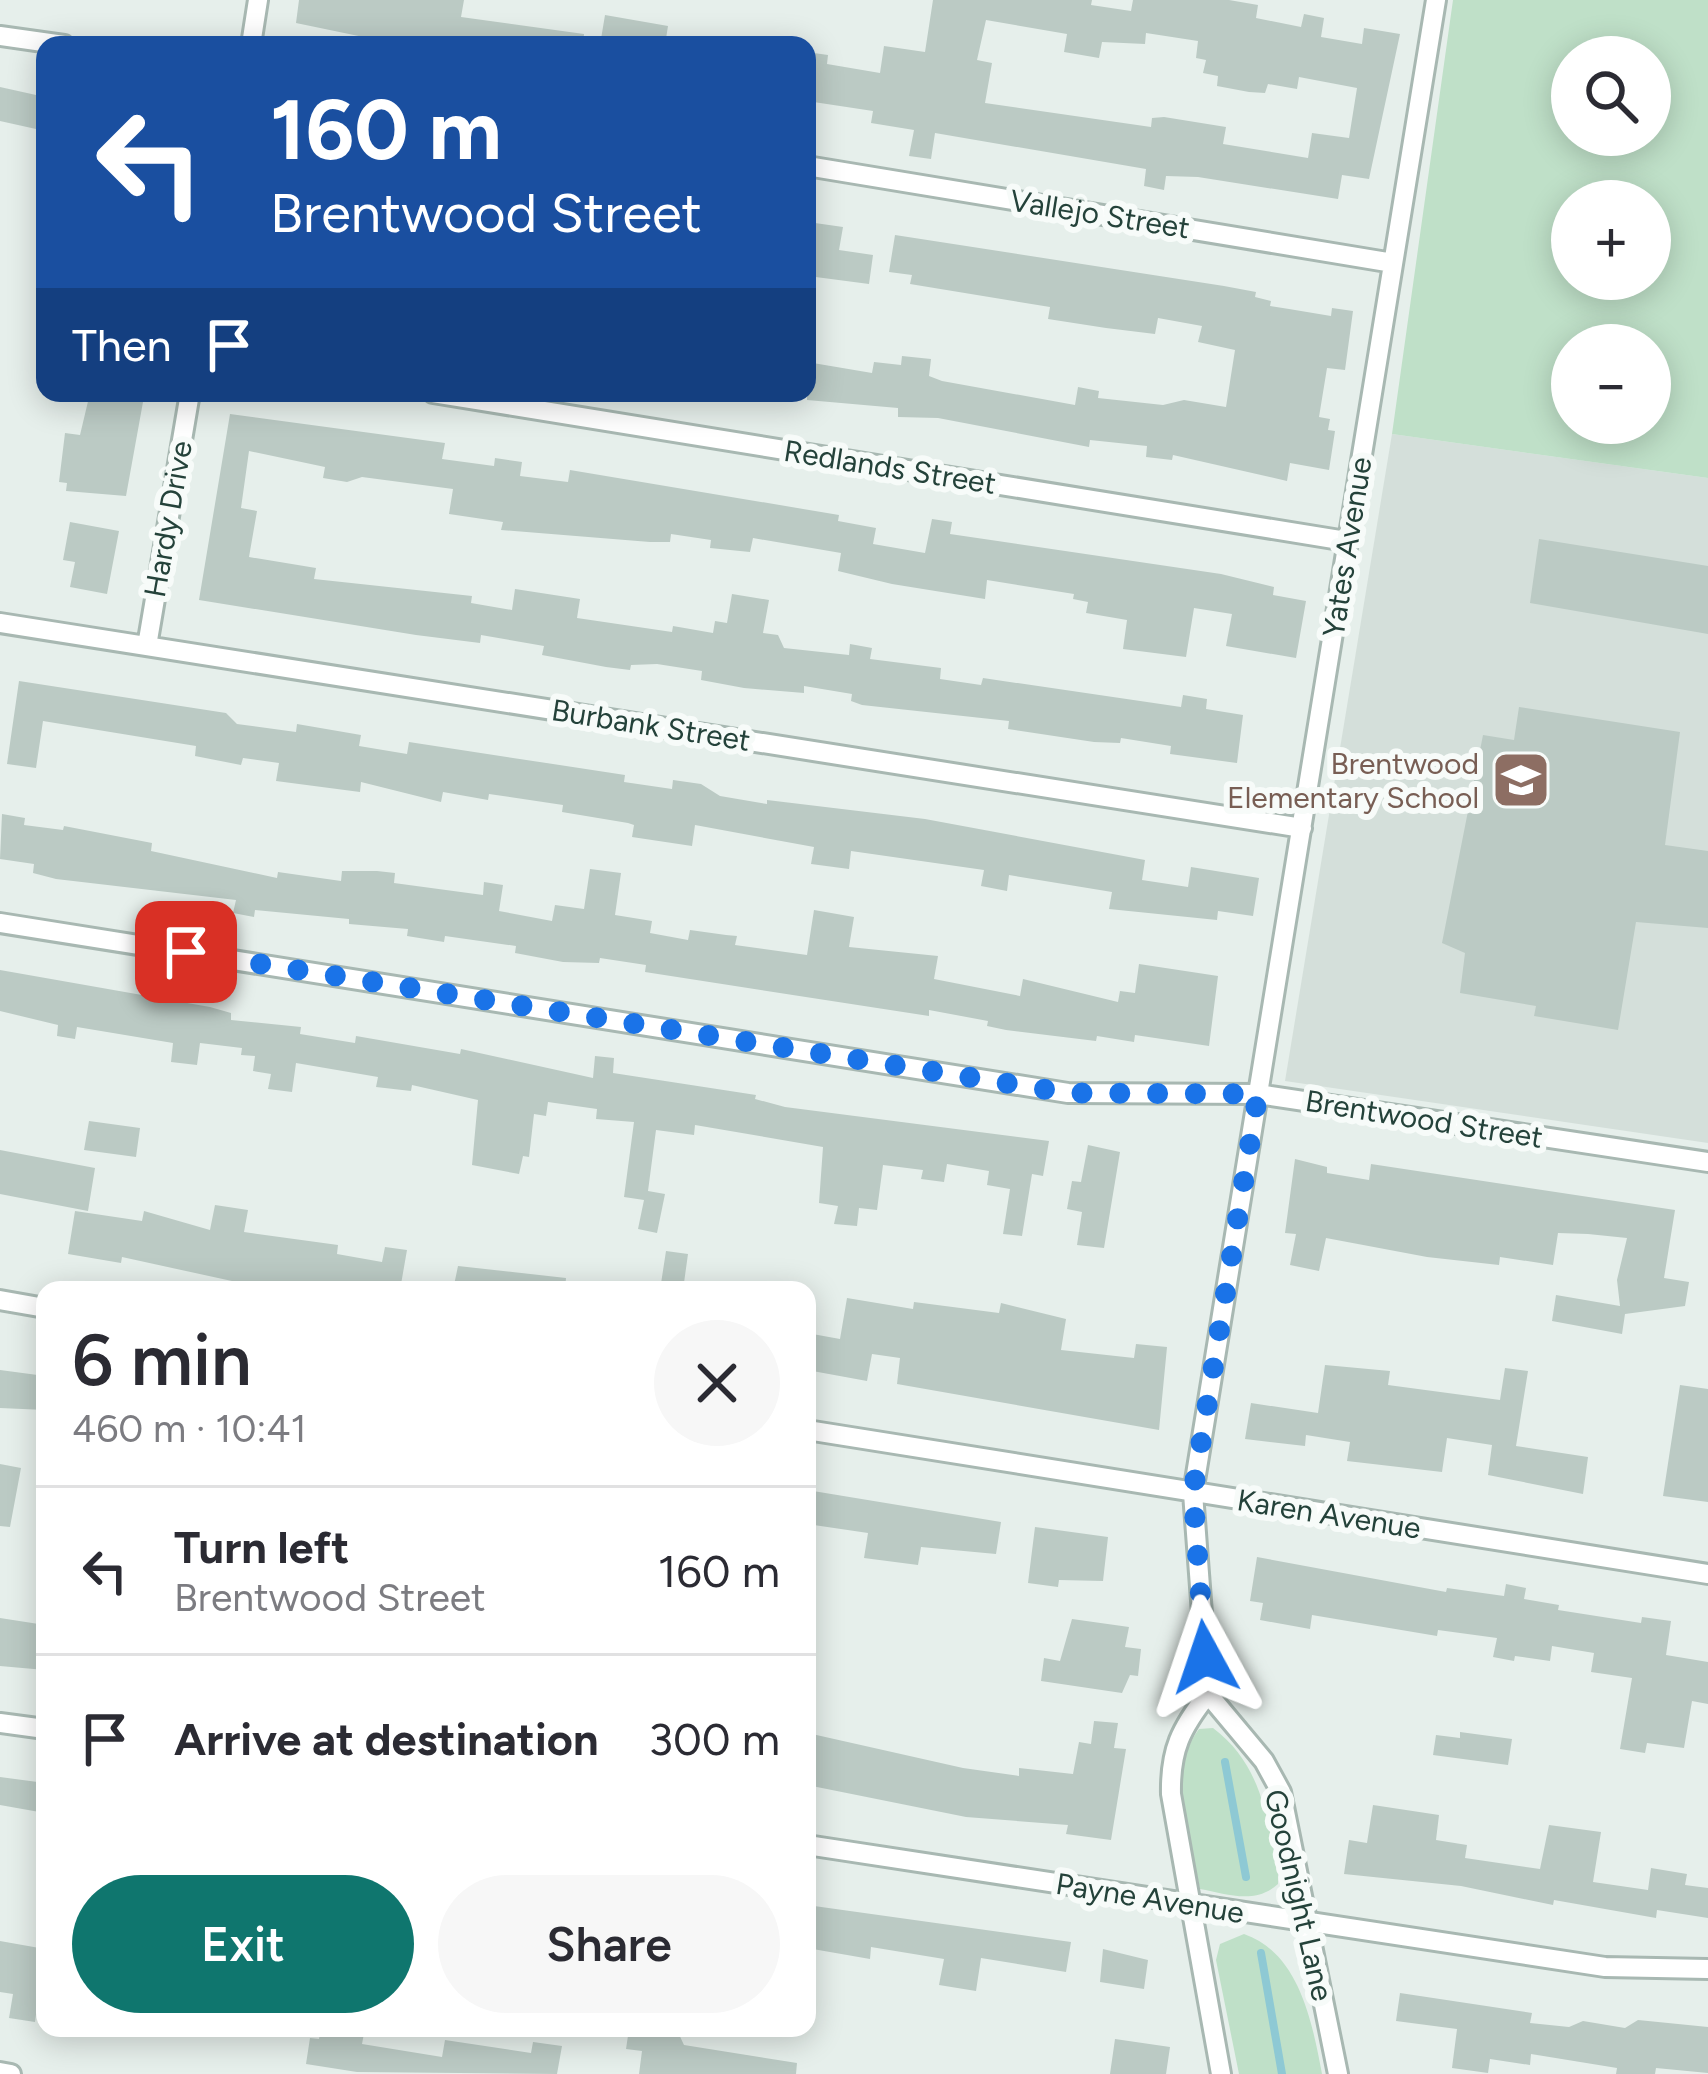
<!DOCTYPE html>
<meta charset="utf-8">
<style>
body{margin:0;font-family:Figtree,sans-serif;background:#f7f7f7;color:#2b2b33;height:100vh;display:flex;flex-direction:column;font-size:45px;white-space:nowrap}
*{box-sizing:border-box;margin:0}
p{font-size:39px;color:#7c7c81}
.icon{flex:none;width:66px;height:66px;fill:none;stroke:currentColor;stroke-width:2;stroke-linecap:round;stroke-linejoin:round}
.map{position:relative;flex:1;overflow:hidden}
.panel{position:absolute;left:36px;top:1281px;width:780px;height:756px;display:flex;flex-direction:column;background:#fff;border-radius:24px;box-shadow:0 6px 30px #0003}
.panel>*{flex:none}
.banner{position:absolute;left:36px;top:36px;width:780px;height:366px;border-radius:24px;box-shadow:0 6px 30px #0003;background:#1a4fa0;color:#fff;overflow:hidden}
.controls{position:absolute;left:1551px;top:36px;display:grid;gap:24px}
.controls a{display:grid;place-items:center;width:120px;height:120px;border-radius:50%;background:#fff;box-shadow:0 6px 30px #0003;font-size:60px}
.pin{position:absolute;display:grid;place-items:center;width:102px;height:102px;color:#fff;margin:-51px;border-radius:24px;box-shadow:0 6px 18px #0006}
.me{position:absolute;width:132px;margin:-66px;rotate:355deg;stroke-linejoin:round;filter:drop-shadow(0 0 9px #0008)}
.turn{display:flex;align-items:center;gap:42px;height:252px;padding:0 36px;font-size:54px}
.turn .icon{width:156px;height:156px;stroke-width:2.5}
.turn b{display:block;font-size:84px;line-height:102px}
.then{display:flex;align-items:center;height:114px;padding:0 36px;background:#0003;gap:24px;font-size:45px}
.round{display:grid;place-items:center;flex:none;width:126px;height:126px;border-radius:63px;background:#f7f7f7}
.head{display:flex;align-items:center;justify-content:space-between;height:204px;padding:0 36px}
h1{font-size:72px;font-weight:600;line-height:90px}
.action{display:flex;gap:24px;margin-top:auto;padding:24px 36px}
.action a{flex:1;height:138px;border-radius:72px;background:#0f766e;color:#fff;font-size:48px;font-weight:600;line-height:138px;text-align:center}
.action a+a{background:#f7f7f7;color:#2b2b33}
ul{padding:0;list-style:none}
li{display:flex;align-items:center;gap:36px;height:168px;padding:0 36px;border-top:3px solid #e1e1e2}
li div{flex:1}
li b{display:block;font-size:45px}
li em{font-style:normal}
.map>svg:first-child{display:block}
.built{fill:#d4dfda}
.green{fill:#bfe0c8;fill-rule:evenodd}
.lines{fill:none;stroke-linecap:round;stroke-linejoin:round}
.stream{stroke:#8ec9d4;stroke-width:8}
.building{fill:#bbcac4;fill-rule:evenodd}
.minor-casing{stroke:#a8b8b2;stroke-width:24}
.minor{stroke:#fff;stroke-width:18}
.route{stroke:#1a73e8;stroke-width:21;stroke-dasharray:0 37.8}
.labels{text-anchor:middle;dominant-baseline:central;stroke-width:12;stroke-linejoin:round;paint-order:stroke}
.street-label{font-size:30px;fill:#24423a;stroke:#f7fbf9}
.education-label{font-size:30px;fill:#785e54;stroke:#f7fbf9;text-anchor:end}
</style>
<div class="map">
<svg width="1708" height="2074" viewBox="0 0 1708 2074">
<rect width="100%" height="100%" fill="#e6efeb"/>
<path class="built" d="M1392 434 1708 478V1143L1285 1081Z"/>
<path class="green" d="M1453 0H1708V478L1392 434ZM1572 57H1650V135H1572ZM1572 201H1650V279H1572ZM1650 345V423H1572V345Z
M1213 1728C1261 1764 1267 1816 1278 1872V1884C1255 1905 1227 1894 1200 1889 1191 1839 1165 1773 1199 1729Z
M1244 1934C1299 1953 1312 2021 1322 2074H1239L1216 1960 1220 1944Z"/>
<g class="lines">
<path class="stream" d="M1225 1762 1246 1877
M1261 1953 1282 2074"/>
</g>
<path class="building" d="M299 0H464L461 17 584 34 583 45H402L296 23Z
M933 0H1092L1091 5 1131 11 1133 0H1229L1258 5 1256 18 1301 27 1304 14 1324 18 1321 37 1362 44 1364 28 1400 34 1369 179 1342 175 1338 199 1198 177 1166 176 1164 190 1144 186 1146 169 935 133 931 159 909 156 914 130 871 123 873 111 807 101V52L828 55 827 64 880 73 884 46 925 52ZM986 20 1067 34 1064 52 1099 58 1102 42 1145 44 1146 33 1198 41 1196 58 1206 60 1203 73 1218 76 1217 86 1249 92 1265 93 1268 84 1297 89 1299 77 1357 88 1349 138 1312 133 1308 158 1223 144 1226 127 1164 117 1152 118 1151 127 985 103 992 63 977 60Z
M605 15 668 26 665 45H600Z
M0 87 45 97V131L0 121Z
M815 223 843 227 839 250 873 255 869 284 808 276Z
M895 235 1224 286 1256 292 1255 297 1271 301 1270 306 1289 309 1331 316 1332 308 1353 311 1345 370 1327 368 1319 417 1330 419 1328 430 1335 431 1329 470 1290 463 1287 481 1173 455 1172 460 1146 457 1147 446 1090 440 1089 447 938 418 898 417V408L807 400V362L872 373 874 362 901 365 902 356 931 359 929 376 942 381 1075 405 1078 387 1099 391 1098 398 1163 405 1184 400 1226 407 1235 350 1198 342 1202 326 1158 318 1155 334 1106 328 1048 319 1050 307 910 284 912 275 889 272Z
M90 393 143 402 126 496 66 491 67 483 59 482 65 433 80 435Z
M230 414 445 443 442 459 494 466 495 458 522 462 520 476 568 482 570 470 839 515 838 521 876 528 873 544 925 553 932 519 952 522 950 534 1221 574 1274 587 1273 595 1306 601 1296 658 1226 646 1232 614 1194 608 1186 657 1123 649 1127 620 1086 613 1088 602 1073 599 1074 594 987 580 985 599 892 584 838 571 841 553 753 538 750 552 710 548 711 540 671 534 670 542H650L501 530 503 522 449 514 453 489 362 477 347 482 323 478 325 467 249 451 241 508 257 511 249 557 316 568 314 579 472 596 471 603 512 610 515 589 580 599 577 618 672 632 673 626 713 633 715 621 727 623 732 594 769 600 763 633 778 635 784 648 849 655 850 644 872 648 870 659 941 668 940 679 981 685 983 678 1181 707 1183 695 1207 699 1206 709 1243 715 1237 763 1170 754 1171 746 1121 738 1120 743 1094 742 1008 729 1009 721 862 705 851 701 852 694 804 686V693L744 688 701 680 702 671 657 664 631 665 630 670 606 667 542 655 544 646 481 635 480 643 416 635 199 600Z
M70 522 119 531 107 594 70 587 75 562 63 560Z
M1539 539 1708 566V634L1530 603Z
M19 681 226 713 237 724 296 732 297 724 361 735 359 746 407 754 409 742 625 775 624 782 672 789 673 780 701 784 720 796 767 804V800L925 819 1145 860 1142 880 1188 887 1191 867 1259 878 1253 916 1218 911 1217 920 1109 909 1112 892 1009 875 1007 891 981 886 984 870 851 851 849 869 811 864 814 847 695 825 692 846 632 837 634 825 628 823 562 812 563 805 489 794 488 800 443 792 441 802 361 782 360 792 276 781 279 763 243 758 241 765 195 756 196 746 43 721 36 768 7 764Z
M1519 707 1680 732 1665 845 1708 851V928L1636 922 1618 1030 1534 1016 1536 1006 1460 993 1465 953 1442 943 1483 735 1514 740Z
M2 814 25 818 24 825 63 830 64 826 152 843 151 851 277 878 278 872 341 881 342 871H377L395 873 394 883 483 895 484 882 503 885 499 911 552 921 555 905 584 909 590 869 621 873 615 915 652 921 650 933 688 940 690 930 726 935 737 936 735 945 807 955 814 910 854 917 849 947 938 956 934 979 1020 996 1023 979 1118 1002 1120 991 1135 993 1139 964 1218 976 1209 1046 1135 1035 1134 1042 1097 1036 1096 1041 1006 1030 987 1026 988 1021 929 1010V1016L645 972 646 965 600 958 599 963 563 962 515 953 516 946 445 936 444 942 407 936 408 929 349 924V919L255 910 254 917 233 913 236 900 56 879 33 873 34 864 0 859Z
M0 970 210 1007 231 1013V1020L301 1027 300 1034 355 1043 356 1036 460 1054 461 1049 593 1078 595 1056 614 1058 613 1073 756 1095 755 1099 785 1107 1049 1141 1043 1176 1032 1174 1022 1236 1003 1234 1010 1189 987 1185 989 1171 947 1164 944 1182 921 1179 923 1170 883 1165 877 1210 859 1208 857 1226 834 1224 838 1206 819 1203 823 1147 695 1125 694 1135 656 1130 648 1191 665 1194 657 1233 638 1229 644 1200 624 1197 634 1122 596 1119 597 1109 548 1102 546 1116 534 1114 529 1157 523 1156 519 1174 472 1165 478 1100 412 1085 411 1091 376 1087 378 1077 296 1063 292 1092 268 1089 271 1074 253 1071 255 1056 241 1055 242 1048 200 1043 197 1065 171 1062 173 1043 77 1027 75 1039 57 1036 58 1025 0 1011Z
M89 1121 140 1128 136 1157 84 1150Z
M1088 1145 1120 1152 1104 1248 1077 1245 1082 1212 1067 1209 1072 1181 1081 1182Z
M0 1150 95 1168 88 1211 0 1194Z
M1295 1159 1327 1167V1173L1369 1180 1371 1164 1675 1210 1664 1278 1689 1282 1685 1306 1625 1314 1622 1334 1552 1321 1556 1295 1620 1306 1617 1280 1627 1238 1588 1234 1558 1233 1553 1265 1500 1257 1499 1265 1427 1257 1326 1238 1319 1271 1290 1265 1296 1234 1285 1233Z
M215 1205 248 1210 244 1232 338 1245 337 1254 382 1262 385 1247 407 1250 400 1290H308L260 1282 259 1287 122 1257 121 1263 68 1254 75 1211 142 1221 144 1211 210 1230Z
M666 1251 688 1254 683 1290H660Z
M458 1266 566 1278 565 1290H453Z
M847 1298 913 1309 914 1302 999 1313 1001 1303 1066 1319 1061 1350 1134 1358 1136 1344 1167 1347 1159 1430 897 1384 900 1358 872 1354 867 1381 807 1370V1333L840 1339Z
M1325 1365 1390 1371 1388 1385 1500 1400 1505 1368 1528 1371 1516 1446 1588 1457 1583 1494 1488 1475 1492 1445 1447 1438 1442 1472 1347 1461 1350 1442 1306 1435 1305 1446 1245 1439 1251 1403 1318 1413Z
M0 1370 45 1376V1410L0 1408Z
M1680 1385 1708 1389V1502L1663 1496Z
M0 1464 21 1468 10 1527 0 1526Z
M807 1490 1001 1522 996 1554 921 1547 918 1565 864 1558 868 1533 807 1524Z
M1035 1527 1108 1537 1103 1581 1059 1580 1058 1587 1028 1583Z
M1257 1557 1446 1592 1447 1588 1504 1596 1506 1584 1526 1588 1524 1599 1559 1605 1558 1610 1641 1623 1642 1617 1671 1621 1666 1655 1708 1662V1704L1692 1701 1684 1748 1647 1743 1645 1753 1620 1749 1632 1678 1591 1672 1594 1653 1552 1646 1550 1661 1515 1656 1514 1661 1493 1657 1497 1638 1438 1630 1437 1636 1312 1615 1310 1629 1260 1620 1263 1603 1250 1601Z
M0 1618 45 1625V1670L0 1666Z
M1072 1619 1129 1627 1125 1647 1141 1649 1138 1676 1130 1675 1122 1693 1041 1681 1044 1658 1060 1661Z
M1094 1721 1118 1723 1114 1748 1126 1749 1111 1840 1066 1834 1068 1825 966 1817 807 1785 812 1734 963 1768 1019 1776V1768L1073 1774 1079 1742 1091 1744Z
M1460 1732 1512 1739 1508 1765 1433 1755 1436 1735 1460 1738Z
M0 1777 45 1783V1813L0 1805Z
M1373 1805 1439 1815 1436 1840 1467 1845 1465 1858 1540 1869 1549 1825 1601 1832 1593 1882 1648 1890 1651 1868 1687 1874 1685 1885 1708 1888V1918L1657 1910 1656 1918 1554 1900 1553 1905 1461 1886 1344 1874 1349 1840 1367 1843Z
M807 1905 1071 1942 1066 1972 981 1958 976 1991 939 1985 944 1959 871 1947 870 1959 807 1948Z
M0 1941 45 1949 35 2022 9 2018 13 1994 0 1992Z
M1103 1949 1148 1960 1144 1989 1100 1982Z
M1400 1993 1532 2013 1530 2023 1569 2027 1583 2021 1625 2028 1638 2020 1708 2027V2073L1656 2068 1655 2074H1616L1617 2068 1531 2054 1530 2065 1490 2059 1488 2073 1452 2068 1457 2029 1396 2021Z
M321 2028H365L362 2044 442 2057 445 2040 531 2053 533 2042 562 2046 557 2074 357 2072 306 2064 310 2038 319 2039Z
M676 2028 684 2045 797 2063 796 2074H639L642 2051 626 2049 629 2029 658 2034Z
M1115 2039 1170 2047 1166 2074H1110Z"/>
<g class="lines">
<defs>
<path id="minor" d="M0 36 64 45
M251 45 258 0
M807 166 1393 263
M433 393 1346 541
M0 623 1302 828
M147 646 190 393
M0 923 1068 1093 1258 1094 1708 1162
M0 1300 45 1308
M807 1430 1708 1574
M1208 1694C1181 1728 1170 1750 1171 1794L1221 2074
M0 1723 45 1729
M807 1845 1605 1967 1708 1969
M0 2072 11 2074
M1338 2074 1281 1792 1264 1761 1208 1694 1193 1493 1436 0"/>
</defs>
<use href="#minor" class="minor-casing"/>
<use href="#minor" class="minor"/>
</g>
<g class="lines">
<path class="route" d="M186 952 1068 1093 1258 1094 1193 1492 1205 1657"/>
</g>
<defs>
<symbol id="school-square" viewBox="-11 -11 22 22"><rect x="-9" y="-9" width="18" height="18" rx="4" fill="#8d6e63" stroke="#f7fbf9"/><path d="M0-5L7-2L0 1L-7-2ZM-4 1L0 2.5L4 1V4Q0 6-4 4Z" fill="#fff"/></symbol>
</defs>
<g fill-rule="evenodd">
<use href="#school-square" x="1488" y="747" width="66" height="66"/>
</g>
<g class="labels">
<g class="street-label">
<text transform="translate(1100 214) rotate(9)">Vallejo Street</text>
<text transform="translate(890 467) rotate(9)">Redlands Street</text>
<text transform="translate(168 519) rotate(-80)">Hardy Drive</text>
<text transform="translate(1347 547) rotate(-81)">Yates Avenue</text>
<text transform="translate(651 725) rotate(9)">Burbank Street</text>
<text transform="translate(1424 1119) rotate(9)">Brentwood Street</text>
<text transform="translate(1329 1514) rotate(9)">Karen Avenue</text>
<text transform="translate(1299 1895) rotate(77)">Goodnight Lane</text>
<text transform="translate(1150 1898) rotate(9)">Payne Avenue</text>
</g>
<g class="education-label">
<text x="1479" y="763">Brentwood<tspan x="1479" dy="34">Elementary School</tspan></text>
</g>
</g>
</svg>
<div class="controls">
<a><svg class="icon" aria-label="search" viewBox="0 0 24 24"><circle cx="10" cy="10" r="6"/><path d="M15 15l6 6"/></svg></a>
<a>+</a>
<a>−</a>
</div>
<div class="pin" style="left:186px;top:952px;background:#d93025"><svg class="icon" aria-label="arrive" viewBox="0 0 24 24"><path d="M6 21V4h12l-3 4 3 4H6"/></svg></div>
<svg class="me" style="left:1205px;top:1657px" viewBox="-20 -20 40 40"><path d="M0-17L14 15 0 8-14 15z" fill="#1a73e8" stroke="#fff" stroke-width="4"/></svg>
<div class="banner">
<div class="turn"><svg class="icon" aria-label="left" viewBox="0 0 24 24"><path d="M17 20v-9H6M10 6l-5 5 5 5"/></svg><div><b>160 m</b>Brentwood Street</div></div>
<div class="then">Then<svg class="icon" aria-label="arrive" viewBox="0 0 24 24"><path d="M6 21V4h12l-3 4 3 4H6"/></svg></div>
</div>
<section class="panel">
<div class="head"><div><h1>6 min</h1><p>460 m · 10:41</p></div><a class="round"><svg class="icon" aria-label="close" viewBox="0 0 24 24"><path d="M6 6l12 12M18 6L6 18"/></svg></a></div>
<ul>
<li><svg class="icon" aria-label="left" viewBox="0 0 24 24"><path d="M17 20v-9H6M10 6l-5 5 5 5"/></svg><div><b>Turn left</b><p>Brentwood Street</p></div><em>160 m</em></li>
<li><svg class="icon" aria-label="arrive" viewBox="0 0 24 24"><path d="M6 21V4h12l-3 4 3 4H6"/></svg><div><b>Arrive at destination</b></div><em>300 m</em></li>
</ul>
<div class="action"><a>Exit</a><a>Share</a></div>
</section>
</div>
